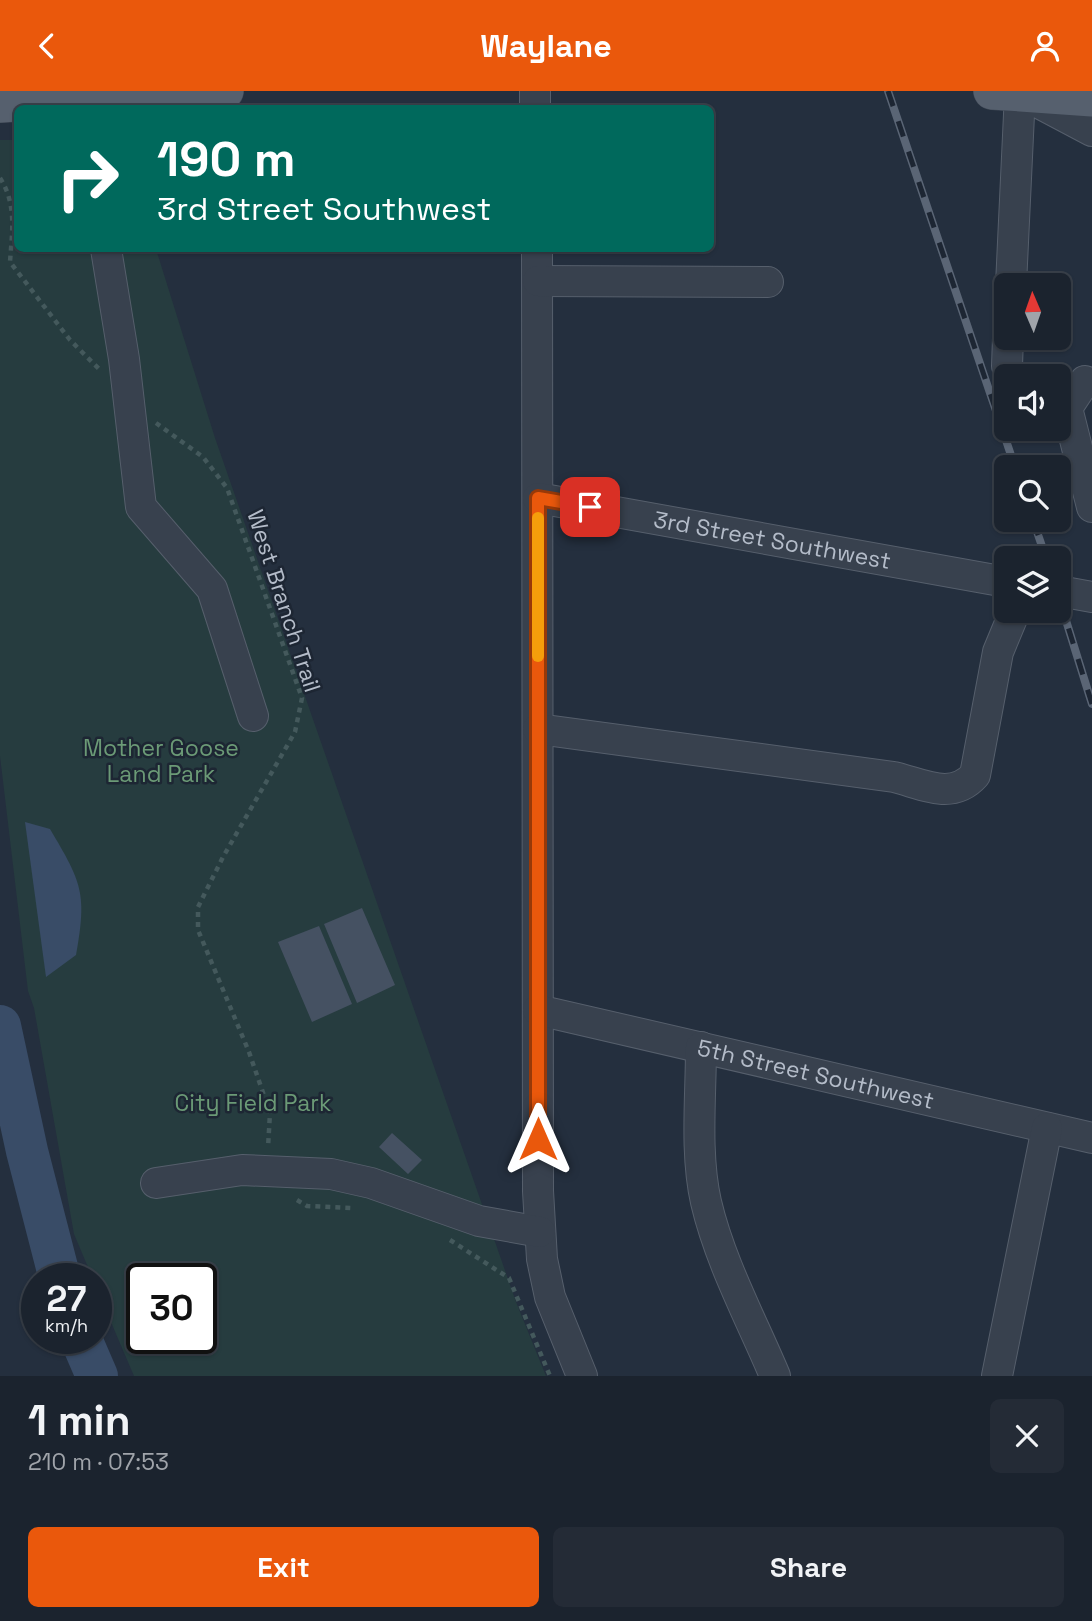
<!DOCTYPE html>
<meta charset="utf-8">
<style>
body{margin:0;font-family:"Space Grotesk",sans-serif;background:#242b36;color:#f1f3f6;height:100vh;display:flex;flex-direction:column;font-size:26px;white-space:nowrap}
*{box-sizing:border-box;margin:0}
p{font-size:23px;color:#a0a4aa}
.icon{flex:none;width:38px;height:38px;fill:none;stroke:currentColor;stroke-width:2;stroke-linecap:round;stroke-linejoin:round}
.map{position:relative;height:1285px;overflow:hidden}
.details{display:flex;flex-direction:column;background:#1b232e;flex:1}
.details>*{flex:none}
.guide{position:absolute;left:14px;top:14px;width:700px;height:147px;border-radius:10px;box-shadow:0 2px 5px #0004,0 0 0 2px #39404a;background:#00695c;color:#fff;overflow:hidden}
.needle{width:46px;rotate:358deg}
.fabs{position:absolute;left:994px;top:182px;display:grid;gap:14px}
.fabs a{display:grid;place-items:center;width:77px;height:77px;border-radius:10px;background:#1b232e;box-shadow:0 2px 5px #0004,0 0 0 2px #39404a;font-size:35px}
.speed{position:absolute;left:21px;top:1172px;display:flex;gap:14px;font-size:35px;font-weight:700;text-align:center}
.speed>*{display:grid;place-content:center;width:91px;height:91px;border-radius:50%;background:#1b232e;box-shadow:0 2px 5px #0004,0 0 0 2px #39404a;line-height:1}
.speed small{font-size:18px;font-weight:400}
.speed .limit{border:4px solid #111;border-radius:10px;background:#fff;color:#111}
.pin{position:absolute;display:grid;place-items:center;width:60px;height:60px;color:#fff;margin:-30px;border-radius:14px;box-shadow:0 4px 10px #0006}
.me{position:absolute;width:77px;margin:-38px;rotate:0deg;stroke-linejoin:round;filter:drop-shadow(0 0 5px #0008)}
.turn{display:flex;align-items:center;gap:24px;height:147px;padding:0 28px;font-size:32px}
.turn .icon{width:91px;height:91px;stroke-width:2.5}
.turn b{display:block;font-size:49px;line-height:60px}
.round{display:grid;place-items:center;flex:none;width:74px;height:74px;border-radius:10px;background:#242b36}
.summary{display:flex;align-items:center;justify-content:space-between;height:119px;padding:0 28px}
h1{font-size:42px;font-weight:700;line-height:52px}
.cta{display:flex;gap:14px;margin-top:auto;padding:14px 28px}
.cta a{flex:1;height:80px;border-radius:10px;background:#ea580c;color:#fff;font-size:28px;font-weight:700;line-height:80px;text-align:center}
.cta a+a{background:#242b36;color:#f1f3f6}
header{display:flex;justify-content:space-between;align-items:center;height:91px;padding:0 28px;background:#ea580c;color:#fff;font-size:32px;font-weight:700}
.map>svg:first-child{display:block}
.green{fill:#263c3f;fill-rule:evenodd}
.water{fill:#394c67}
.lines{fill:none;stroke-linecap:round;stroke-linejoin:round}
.river{stroke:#394c67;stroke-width:42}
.building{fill:#455162}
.minor-casing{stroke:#565f6c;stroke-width:32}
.major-casing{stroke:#414a57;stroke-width:38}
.path{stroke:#44595c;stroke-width:4.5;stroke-dasharray:5 5;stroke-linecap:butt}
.minor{stroke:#38414e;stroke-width:30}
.major{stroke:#56606e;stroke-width:37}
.rail-casing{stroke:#5a6575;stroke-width:8}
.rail{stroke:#1d2633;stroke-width:5;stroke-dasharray:16;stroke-linecap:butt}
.route-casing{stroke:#983908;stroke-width:18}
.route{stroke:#ea580c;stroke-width:12}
.slow{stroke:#f59e0b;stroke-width:12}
.labels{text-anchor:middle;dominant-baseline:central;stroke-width:5;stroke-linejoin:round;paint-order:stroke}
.street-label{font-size:23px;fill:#b4bcc9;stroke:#1d2633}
.park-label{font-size:23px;fill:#6b9a76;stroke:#1d2633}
</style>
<header><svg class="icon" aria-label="back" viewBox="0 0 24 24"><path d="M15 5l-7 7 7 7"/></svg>Waylane<svg class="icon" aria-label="person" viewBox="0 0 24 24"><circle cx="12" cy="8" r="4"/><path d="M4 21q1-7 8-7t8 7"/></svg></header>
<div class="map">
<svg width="1092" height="1285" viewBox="0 0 1092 1285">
<rect width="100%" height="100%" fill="#242f3e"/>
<path class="green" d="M0 49H17L18 158H156L215 347 516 1211 546 1285H134L96 1196V1188H93L74 1143 34 917 28 900 0 665ZM142 1188H201V1248H142Z"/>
<path class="water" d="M25 731 50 738C82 792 87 802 76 864L46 886Z"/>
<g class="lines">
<path class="river" d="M0 935 27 1060 60 1188
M81 1248 97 1285"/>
</g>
<path class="building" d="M362 817 395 894 357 912 324 833Z
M319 835 352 913 312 931 278 851Z
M392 1042 422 1069 408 1083 379 1056Z"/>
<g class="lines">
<defs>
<g id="minor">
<path d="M535 0V18"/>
<path d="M106 158 124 268 141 416 212 498 253 625"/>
<path d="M537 158 538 1100 542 1168 550 1206 582 1285"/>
<path d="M538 190 768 191"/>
<path d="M1011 194 1020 2 1092 40"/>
<path d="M1007 275 1008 247"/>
<path d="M1085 290 1067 317 1092 416"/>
<path id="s1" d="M538 407 1006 491"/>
<path d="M1059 500 1092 506"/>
<path d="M538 638 894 686C923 693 952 710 975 684L998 561 1015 520"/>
<path id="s2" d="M538 919 1092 1047"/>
<path d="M701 956C701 1006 695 1062 706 1111 720 1171 751 1228 775 1285"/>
<path d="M156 1092 242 1079 331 1083 371 1092 479 1130 540 1141"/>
<path d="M997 1285 1047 1037"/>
</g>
<path id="major" d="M992 0 1092 7
M0 13 225 0"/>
</defs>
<use href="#minor" class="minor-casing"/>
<use href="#major" class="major-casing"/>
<path class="path" d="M0 87C17 113 12 141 10 171L70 249 99 278
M156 332 203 366 227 397 302 607 295 641 223 766 198 816V839L249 961 270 1022 268 1057
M297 1109 307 1115 353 1117
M450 1149 509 1187 550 1285"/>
<use href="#minor" class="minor"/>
<use href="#major" class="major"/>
<defs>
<path id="rail" d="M888 0 1015 376
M1033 429 1046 467
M1059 507 1092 613"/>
</defs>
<use href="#rail" class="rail-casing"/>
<use href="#rail" class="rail"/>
</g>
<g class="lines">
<defs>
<path id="route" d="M538 1048V407L590 416"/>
</defs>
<use href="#route" class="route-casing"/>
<use href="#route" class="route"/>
<path class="slow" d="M538 565V427"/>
</g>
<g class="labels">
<g class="street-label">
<text stroke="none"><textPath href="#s1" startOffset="238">3rd Street Southwest</textPath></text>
<text transform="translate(284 510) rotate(72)">West Branch Trail</text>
<text stroke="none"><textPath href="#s2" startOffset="285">5th Street Southwest</textPath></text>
</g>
<g class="park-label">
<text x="161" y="657">Mother Goose<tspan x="161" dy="26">Land Park</tspan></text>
<text x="253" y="1012">City Field Park</text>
</g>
</g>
</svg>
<div class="fabs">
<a><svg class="needle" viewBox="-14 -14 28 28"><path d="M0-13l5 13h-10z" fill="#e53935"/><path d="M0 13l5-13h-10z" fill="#a0a4aa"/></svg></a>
<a><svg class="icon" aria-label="sound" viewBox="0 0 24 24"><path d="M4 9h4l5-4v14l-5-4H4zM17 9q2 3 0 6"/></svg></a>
<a><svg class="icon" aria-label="search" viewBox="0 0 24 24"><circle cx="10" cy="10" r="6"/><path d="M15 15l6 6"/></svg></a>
<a><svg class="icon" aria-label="layers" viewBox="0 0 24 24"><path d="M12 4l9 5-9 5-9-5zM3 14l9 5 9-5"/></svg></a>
</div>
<div class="speed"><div>27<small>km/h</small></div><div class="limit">30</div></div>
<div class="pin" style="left:590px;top:416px;background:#d93025"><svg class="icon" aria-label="arrive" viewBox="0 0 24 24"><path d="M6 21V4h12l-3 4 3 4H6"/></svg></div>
<svg class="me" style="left:538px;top:1048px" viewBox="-20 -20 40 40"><path d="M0-17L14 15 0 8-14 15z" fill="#ea580c" stroke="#fff" stroke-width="4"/></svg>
<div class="guide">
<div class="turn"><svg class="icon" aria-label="right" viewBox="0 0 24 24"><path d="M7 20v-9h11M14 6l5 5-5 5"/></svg><div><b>190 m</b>3rd Street Southwest</div></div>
</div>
</div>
<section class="details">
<div class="summary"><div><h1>1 min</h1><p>210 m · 07:53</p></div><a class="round"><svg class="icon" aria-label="close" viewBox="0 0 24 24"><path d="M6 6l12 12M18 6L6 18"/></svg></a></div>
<div class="cta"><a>Exit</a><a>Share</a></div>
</section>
